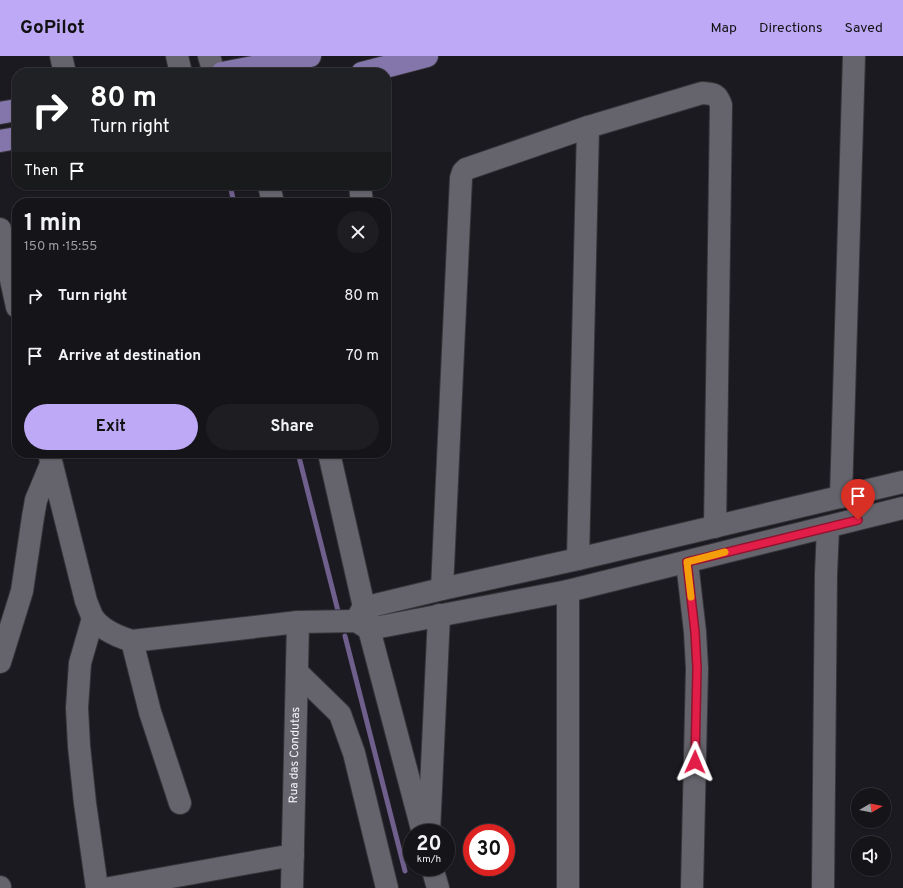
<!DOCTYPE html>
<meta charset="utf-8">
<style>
body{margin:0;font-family:Overpass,sans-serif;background:#1e1d22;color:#f1f3f6;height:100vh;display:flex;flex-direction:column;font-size:15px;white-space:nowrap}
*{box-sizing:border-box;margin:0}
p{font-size:13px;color:#9d9ea2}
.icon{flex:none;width:22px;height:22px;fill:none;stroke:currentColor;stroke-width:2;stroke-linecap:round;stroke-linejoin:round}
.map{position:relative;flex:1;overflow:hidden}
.panel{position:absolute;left:12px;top:142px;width:379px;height:260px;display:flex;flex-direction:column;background:#151419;border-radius:16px;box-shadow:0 1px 3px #0004,0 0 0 1px #343338}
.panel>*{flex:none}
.hud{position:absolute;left:12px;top:12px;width:379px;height:122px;border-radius:16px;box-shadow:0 1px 3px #0004,0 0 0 1px #343338;background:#202124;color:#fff;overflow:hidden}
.needle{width:26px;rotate:81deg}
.tools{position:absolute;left:851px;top:732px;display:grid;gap:8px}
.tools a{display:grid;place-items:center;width:40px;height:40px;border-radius:50%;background:#151419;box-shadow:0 1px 3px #0004,0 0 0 1px #343338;font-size:20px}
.speed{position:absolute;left:403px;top:768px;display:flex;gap:8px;font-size:20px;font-weight:700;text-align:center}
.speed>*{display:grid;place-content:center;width:52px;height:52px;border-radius:50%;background:#151419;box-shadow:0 1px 3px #0004,0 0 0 1px #343338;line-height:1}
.speed small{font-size:10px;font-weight:400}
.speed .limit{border:6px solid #d22;background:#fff;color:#111}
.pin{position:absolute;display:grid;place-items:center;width:34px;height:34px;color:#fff;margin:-41px -17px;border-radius:50% 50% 50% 0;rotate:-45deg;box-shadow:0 0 4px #0007}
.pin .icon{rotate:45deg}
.me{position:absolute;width:44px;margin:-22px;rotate:1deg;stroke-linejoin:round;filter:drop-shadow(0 0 3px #0008)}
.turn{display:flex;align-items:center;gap:14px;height:84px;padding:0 12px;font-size:18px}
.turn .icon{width:52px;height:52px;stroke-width:2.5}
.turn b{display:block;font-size:28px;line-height:34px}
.then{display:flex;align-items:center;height:38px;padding:0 12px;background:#0003;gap:8px;font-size:15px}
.round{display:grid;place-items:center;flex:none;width:42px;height:42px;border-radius:21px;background:#1e1d22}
.overview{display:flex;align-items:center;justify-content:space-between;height:68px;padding:0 12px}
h1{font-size:24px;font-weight:700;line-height:30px}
.cta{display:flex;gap:8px;margin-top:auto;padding:8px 12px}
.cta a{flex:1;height:46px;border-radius:24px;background:#bda9f5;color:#111;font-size:16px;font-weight:700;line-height:46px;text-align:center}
.cta a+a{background:#1e1d22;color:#f1f3f6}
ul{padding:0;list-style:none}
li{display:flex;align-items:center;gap:12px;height:60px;padding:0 12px}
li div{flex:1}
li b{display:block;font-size:15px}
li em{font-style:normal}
header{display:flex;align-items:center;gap:24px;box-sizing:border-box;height:56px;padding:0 20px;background:#bda9f5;color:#111}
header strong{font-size:19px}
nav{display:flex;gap:22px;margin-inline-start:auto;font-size:14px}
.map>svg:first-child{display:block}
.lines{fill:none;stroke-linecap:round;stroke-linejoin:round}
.stream{stroke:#6f5f8c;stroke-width:5}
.minor-casing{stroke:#36353a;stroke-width:24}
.major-casing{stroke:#36353a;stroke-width:24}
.minor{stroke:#65646c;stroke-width:22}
.major{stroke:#8476aa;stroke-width:22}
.route-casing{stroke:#92132f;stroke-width:10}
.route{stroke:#e11d48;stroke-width:7}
.slow{stroke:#f59e0b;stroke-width:7}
.labels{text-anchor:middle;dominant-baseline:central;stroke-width:4;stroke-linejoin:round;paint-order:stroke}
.street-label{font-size:12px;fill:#f5f4f9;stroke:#131118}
</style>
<header>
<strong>GoPilot</strong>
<nav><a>Map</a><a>Directions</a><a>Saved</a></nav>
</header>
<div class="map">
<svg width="903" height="832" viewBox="0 0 903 832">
<rect width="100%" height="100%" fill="#1c1a21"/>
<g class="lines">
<path class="stream" d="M230 129 234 147
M298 397 338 555
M345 580 405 815"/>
<defs>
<g id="minor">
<path d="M61 0 65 17"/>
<path d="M177 0 181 17"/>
<path d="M209 0 214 17"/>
<path d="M269 129 273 147"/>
<path d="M360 129 362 147"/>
<path d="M0 173 17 251"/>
<path d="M49 397 86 545C88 550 90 555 92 560 100 573 119 581 132 585L298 566 356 565 369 573 568 535 903 452"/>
<path d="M329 397 369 573 423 777"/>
<path d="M841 441 854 0"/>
<path d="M578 503 588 71"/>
<path d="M687 506 695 576 697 612 692 832"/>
<path d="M442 533 461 122 463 116 466 113 588 71 702 37C713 38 717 37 721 49L715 471"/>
<path d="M568 535V832"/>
<path d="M93 562 80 607 77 652 79 690 85 747 97 832"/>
<path d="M356 565 363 552 442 533 578 503 903 426"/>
<path d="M132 585 150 656 180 747"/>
<path d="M0 606 22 535 33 461 36 444 51 408"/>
<path d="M297 616 340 658 354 697 387 832"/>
<path d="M429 776 439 559"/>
<path d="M432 811 438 832"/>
<path d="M0 831V832"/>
<path d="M110 832 293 799"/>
<path id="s1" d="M292 832 298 566"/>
<path d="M823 832 826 518 828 472"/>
</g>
<path id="major" d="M222 17 310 0
M362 17 427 0
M0 57 17 54
M0 85 17 82"/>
</defs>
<use href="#minor" class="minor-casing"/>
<use href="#major" class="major-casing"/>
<use href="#minor" class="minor"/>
<use href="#major" class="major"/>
</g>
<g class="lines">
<defs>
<path id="route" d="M695 706 697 612 695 576 687 506 858 464"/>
</defs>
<use href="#route" class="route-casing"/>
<use href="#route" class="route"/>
<path class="slow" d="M691 541 687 506 725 496"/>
</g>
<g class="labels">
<g class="street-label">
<text stroke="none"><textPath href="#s1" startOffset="133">Rua das Condutas</textPath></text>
</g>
</g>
</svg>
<div class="tools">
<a><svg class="needle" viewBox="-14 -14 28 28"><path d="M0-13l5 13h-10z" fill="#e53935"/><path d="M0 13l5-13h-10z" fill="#9d9ea2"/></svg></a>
<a><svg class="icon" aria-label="sound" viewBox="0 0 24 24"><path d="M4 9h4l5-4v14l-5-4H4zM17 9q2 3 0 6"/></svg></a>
</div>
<div class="speed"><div>20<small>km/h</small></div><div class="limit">30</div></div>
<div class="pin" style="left:858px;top:464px;background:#d93025"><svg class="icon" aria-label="arrive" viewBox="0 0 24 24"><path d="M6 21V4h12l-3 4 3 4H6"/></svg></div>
<svg class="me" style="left:695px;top:706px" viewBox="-20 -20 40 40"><path d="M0-17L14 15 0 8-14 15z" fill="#e11d48" stroke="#fff" stroke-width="4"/></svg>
<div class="hud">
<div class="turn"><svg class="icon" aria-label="right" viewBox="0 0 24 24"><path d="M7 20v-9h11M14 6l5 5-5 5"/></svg><div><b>80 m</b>Turn right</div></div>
<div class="then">Then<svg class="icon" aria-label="arrive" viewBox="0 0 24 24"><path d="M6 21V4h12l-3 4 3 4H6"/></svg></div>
</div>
<section class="panel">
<div class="overview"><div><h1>1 min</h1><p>150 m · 15:55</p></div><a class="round"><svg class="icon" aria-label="close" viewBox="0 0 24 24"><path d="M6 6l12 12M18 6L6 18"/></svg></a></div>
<ul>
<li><svg class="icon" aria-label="right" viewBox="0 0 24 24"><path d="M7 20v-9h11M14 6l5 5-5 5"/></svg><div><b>Turn right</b></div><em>80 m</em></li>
<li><svg class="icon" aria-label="arrive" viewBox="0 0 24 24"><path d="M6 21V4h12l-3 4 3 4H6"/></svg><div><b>Arrive at destination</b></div><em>70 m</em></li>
</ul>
<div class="cta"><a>Exit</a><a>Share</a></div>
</section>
</div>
